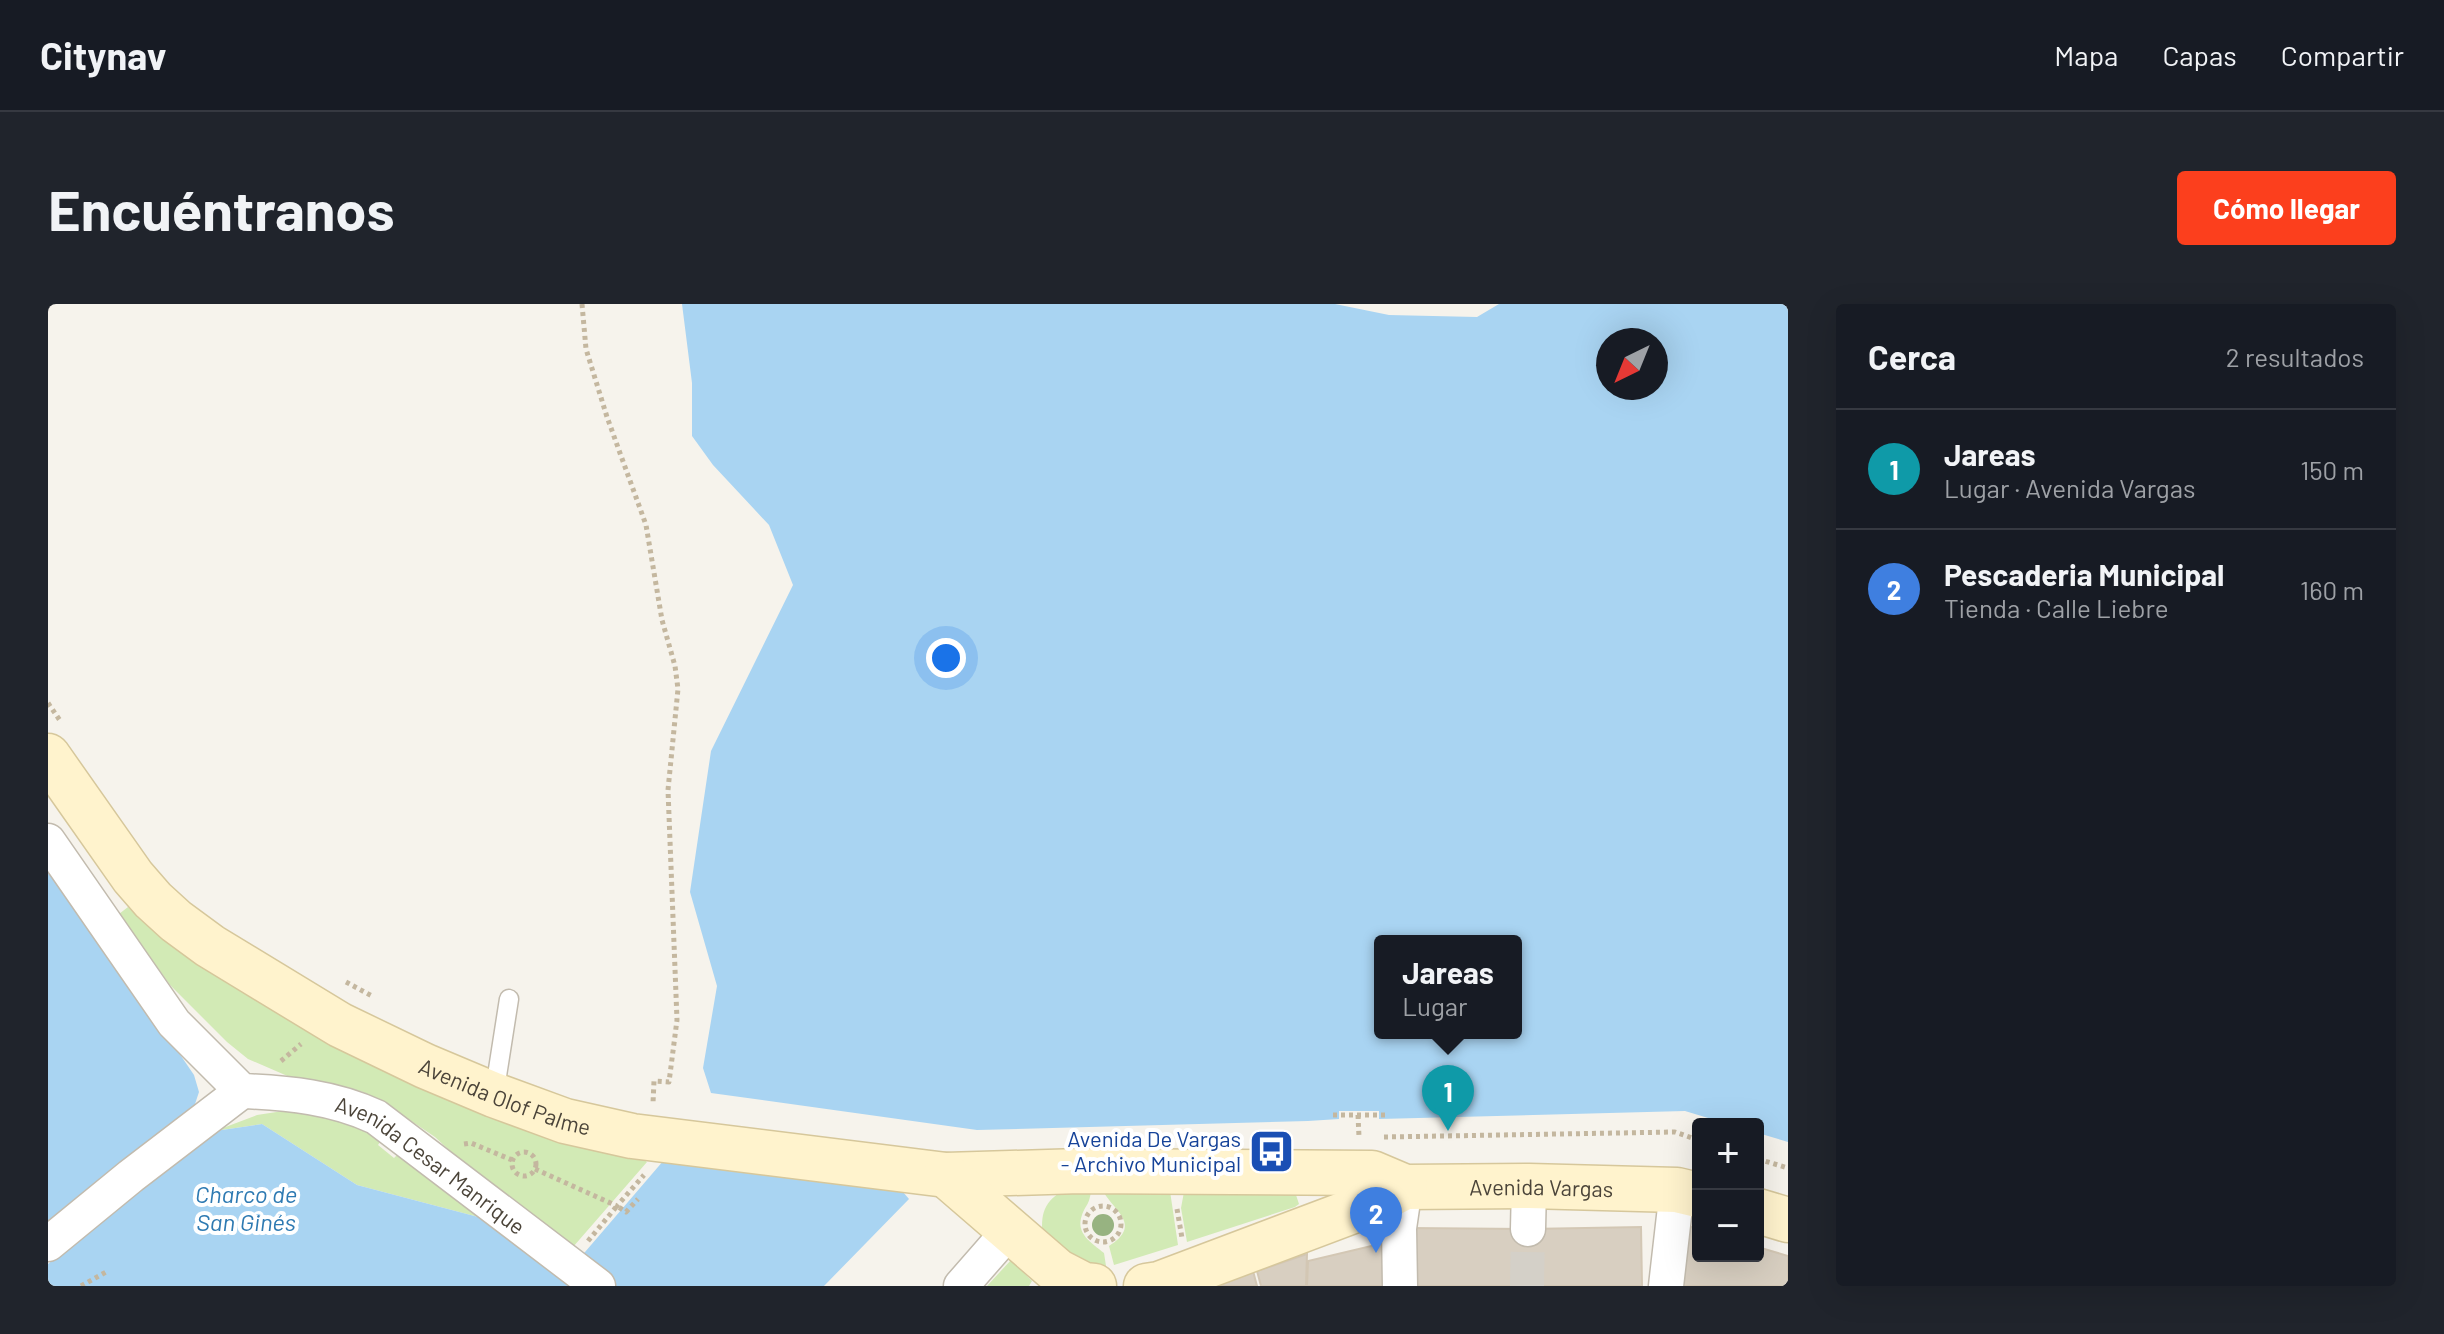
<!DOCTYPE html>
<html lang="es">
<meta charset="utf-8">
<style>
:root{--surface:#171b24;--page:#20242c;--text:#f1f3f6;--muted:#9ea1a6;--line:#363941;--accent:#fc3f1d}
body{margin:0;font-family:Barlow,sans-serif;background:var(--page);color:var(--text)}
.controls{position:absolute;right:24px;bottom:24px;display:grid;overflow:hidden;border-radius:8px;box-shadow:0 8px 32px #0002}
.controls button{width:72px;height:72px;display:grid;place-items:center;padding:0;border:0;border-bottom:2px solid var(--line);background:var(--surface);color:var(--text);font:40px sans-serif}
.compass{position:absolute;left:1548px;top:24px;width:72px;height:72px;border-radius:50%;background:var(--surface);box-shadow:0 8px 32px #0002;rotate:223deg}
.you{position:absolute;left:898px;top:354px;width:28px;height:28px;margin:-20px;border:6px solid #fff;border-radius:50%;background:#1a73e8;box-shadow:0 0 0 12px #1a73e833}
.badge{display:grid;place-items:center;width:52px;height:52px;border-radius:50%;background:var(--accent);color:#fff;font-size:26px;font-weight:700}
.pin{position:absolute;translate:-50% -66px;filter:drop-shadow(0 2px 4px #0008)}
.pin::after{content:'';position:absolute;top:42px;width:28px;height:24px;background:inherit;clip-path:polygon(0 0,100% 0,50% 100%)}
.popup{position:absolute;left:1326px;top:631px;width:148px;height:104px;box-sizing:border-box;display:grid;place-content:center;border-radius:8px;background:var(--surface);filter:drop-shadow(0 2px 6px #0005);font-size:26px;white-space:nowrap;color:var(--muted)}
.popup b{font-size:30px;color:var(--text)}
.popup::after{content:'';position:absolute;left:50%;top:100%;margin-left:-16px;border:16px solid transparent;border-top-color:var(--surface)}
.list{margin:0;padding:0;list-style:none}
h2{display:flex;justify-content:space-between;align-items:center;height:104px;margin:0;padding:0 32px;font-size:34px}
h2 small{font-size:26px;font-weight:400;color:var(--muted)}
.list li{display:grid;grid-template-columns:52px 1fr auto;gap:24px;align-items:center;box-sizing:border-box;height:120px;padding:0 32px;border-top:2px solid var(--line)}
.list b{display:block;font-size:30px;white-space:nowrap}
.list p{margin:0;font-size:26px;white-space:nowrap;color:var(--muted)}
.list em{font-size:26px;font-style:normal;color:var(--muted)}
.map{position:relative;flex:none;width:1740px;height:982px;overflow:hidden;border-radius:8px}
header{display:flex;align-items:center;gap:48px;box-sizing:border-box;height:112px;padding:0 40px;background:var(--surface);border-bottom:2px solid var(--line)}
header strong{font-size:38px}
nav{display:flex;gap:44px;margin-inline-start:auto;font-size:28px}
.intro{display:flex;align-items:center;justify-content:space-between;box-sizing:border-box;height:192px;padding:0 48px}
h1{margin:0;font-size:56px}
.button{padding:20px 36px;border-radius:8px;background:var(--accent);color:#fff;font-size:28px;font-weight:700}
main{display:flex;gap:48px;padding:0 48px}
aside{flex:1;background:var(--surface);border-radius:8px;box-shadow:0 8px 32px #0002}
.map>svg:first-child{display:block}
.green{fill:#d2eab5}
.water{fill:#a9d4f2;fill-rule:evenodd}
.building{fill:#d8cfc1;stroke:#d3c7b4;stroke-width:2}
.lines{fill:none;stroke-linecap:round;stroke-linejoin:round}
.street-tunnel{stroke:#d4d0c8;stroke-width:34;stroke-dasharray:34 17;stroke-linecap:butt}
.lane-casing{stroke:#c2bbae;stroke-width:21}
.street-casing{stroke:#c2bbae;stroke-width:37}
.secondary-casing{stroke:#d6c79b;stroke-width:47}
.path{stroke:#c4b79f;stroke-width:5;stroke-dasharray:4 4;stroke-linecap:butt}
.lane{stroke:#fff;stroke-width:18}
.street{stroke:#fff;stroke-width:34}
.secondary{stroke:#fff3cd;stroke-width:44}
.tree{fill:#97b381}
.labels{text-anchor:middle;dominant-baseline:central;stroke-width:8;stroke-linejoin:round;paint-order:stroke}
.street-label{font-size:22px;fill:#4b4439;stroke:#fff}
.transit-label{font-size:22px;fill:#164399;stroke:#fff;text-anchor:end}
.water-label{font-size:24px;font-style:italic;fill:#2e7ab2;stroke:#fff}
</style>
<header>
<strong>Citynav</strong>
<nav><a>Mapa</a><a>Capas</a><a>Compartir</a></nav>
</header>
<div class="intro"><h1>Encuéntranos</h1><a class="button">Cómo llegar</a></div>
<main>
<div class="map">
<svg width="1740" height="982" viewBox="0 0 1740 982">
<rect width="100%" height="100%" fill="#f6f3ec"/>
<g class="green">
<path d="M80 603 114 635 138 652 239 715 591 853 599 858 525 943 462 893 417 861 387 833 338 800 315 788 298 783 251 777 200 755 179 738 122 681 71 610Z"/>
<path d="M235 807 256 808 303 817 334 835 330 841 346 854 352 848 434 914 309 881 214 820 167 827 209 811Z"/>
<path d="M1017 886 1043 887C1041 902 1038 900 1034 911 1027 930 1044 939 1056 949L1058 962 1023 955 995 933C992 911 996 896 1017 886Z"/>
<path d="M1055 887H1122L1130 941 1066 961 1061 942C1095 921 1066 907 1055 887Z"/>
<path d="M1136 888 1243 889 1248 891 1251 900 1247 903 1139 938 1133 904Z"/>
<path d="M963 956 984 977 981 982H939Z"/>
</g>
<g class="water">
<path d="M634 0H1287L1341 11 1429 13 1451 0H1740V838L1710 829V820H1680L1637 807 1331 815V807H1291V815L1260 817 929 826 663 789 655 764 669 682 642 588 663 447 745 281 721 221 665 161 644 132V79ZM1560 36H1608V84H1560ZM1332 637H1468V729H1332Z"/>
<path d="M0 556 146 771 151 788 146 803 167 827 214 820 309 881 434 914 513 976 616 856 855 888 861 895 776 982H0V960L93 884 0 920Z"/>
</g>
<g class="building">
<path d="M1636 921 1650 925V952H1710V943L1740 952V982H1630Z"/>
<path d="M1593 923 1594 982H1363L1362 924 1480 925Z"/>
<path d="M1336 939V982H1259L1260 957Z"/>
<path d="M1259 950 1258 982H1213L1209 967Z"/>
<path d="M1205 967 1209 982H1147Z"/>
</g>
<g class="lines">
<path class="street-tunnel" d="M1479 982 1480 925"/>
<defs>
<path id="lane" d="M446 791 461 695"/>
<g id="street">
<path id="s1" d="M0 537 126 719 194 787C241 789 285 793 328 813L550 982"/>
<path d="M1480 925 1481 882"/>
<path d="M0 940 83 872 194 787"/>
<path d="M913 982 962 926"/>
<path d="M1352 982 1351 924 1357 883"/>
<path d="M1618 982 1629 886"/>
</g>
<g id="secondary">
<path id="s2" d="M0 452 85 573 105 596 128 617 162 642 292 721 377 762 446 791 517 817 584 832 898 871 1032 867 1324 869 1357 883 1481 882 1629 886 1650 891"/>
<path d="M898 871 1009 967 1036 981 1046 982"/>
<path d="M1710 907 1740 916"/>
<path d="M1098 982 1111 980 1326 899 1357 883"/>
</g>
</defs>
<use href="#lane" class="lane-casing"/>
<use href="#street" class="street-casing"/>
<use href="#secondary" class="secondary-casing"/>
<g class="path">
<path d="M534 0 538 45 559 113 598 221 614 316 627 362 630 385 620 486 629 716 621 778 606 777 605 799"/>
<path d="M0 399 13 418"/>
<path d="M298 678 324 692"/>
<path d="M233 757 253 740"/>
<path d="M1285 811H1337"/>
<path d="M1310 811 1311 833"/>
<path d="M1336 833 1627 828 1650 836"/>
<path d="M416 840 423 839 464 856"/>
<circle cx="476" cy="860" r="12"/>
<path d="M1710 855 1740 864"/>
<path d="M487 865 569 902 596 871"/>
<circle cx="1055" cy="920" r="18"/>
<path d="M1129 905 1134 934"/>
<path d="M540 937 569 902 578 908 590 895"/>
<path d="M33 982 58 968"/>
</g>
<use href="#lane" class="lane"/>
<use href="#street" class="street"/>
<use href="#secondary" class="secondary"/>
</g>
<circle class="tree" cx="1055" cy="921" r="11"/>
<defs>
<symbol id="bus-square" viewBox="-11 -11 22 22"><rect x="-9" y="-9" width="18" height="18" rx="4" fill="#1a4fb4" stroke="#fff"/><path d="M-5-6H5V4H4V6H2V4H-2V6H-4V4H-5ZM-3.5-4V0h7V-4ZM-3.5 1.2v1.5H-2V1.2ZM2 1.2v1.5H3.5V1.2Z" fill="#fff"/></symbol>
</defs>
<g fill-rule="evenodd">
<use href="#bus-square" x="1198" y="822" width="51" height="51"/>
</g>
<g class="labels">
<g class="street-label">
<text stroke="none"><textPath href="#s2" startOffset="584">Avenida Olof Palme</textPath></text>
<text stroke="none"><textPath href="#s1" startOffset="526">Avenida Cesar Manrique</textPath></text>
<text stroke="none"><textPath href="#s2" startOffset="1632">Avenida Vargas</textPath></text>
</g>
<g class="transit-label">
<text x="1193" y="834">Avenida De Vargas<tspan x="1193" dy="25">- Archivo Municipal</tspan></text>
</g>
<g class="water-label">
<text x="198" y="889">Charco de<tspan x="198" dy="28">San Ginés</tspan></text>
</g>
</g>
</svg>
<div class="controls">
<button>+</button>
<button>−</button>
</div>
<svg class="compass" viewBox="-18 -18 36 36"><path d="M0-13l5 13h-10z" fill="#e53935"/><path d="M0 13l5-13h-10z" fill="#9ea1a6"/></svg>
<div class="you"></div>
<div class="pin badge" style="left:1400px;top:827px;background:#0f9aa8">1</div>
<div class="popup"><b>Jareas</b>Lugar</div>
<div class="pin badge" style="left:1328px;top:949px;background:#3f7fe0">2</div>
</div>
<aside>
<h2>Cerca<small>2 resultados</small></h2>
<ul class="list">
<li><span class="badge" style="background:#0f9aa8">1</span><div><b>Jareas</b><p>Lugar · Avenida Vargas</p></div><em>150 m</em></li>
<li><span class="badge" style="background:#3f7fe0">2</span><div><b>Pescaderia Municipal</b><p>Tienda · Calle Liebre</p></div><em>160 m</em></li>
</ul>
</aside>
</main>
